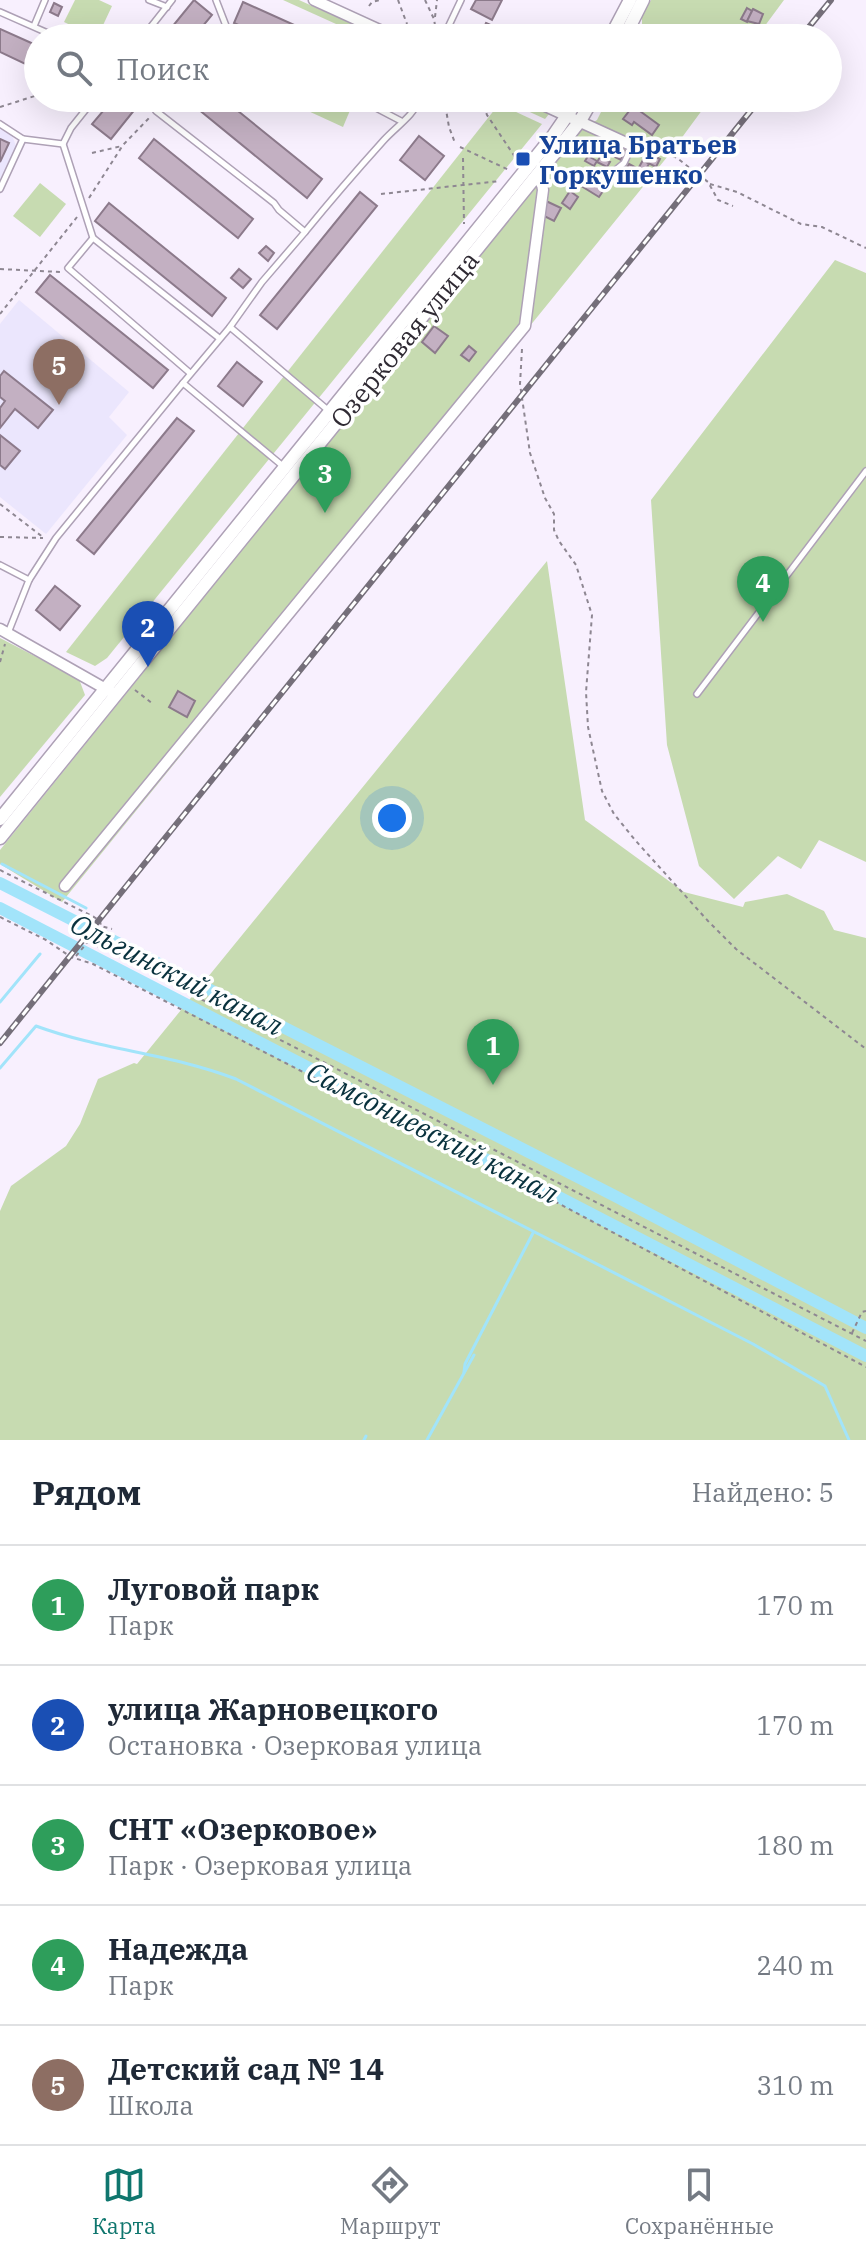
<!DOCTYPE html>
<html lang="ru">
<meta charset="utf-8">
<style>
:root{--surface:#fff;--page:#f2f2f3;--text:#1f2937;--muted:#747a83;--line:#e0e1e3;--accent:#0f766e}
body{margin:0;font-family:"IBM Plex Serif",serif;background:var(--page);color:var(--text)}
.you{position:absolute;left:392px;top:818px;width:28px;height:28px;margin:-20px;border:6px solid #fff;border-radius:50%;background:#1a73e8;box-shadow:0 0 0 12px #1a73e833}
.badge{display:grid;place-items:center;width:52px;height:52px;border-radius:50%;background:var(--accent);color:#fff;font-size:26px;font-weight:700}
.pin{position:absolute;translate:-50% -66px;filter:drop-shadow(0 2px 4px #0008)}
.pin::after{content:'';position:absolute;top:42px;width:28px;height:24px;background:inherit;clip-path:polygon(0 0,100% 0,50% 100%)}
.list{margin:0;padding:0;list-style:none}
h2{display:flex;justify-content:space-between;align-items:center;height:104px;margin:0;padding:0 32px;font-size:34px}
h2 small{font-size:26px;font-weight:400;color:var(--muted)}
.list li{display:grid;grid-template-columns:52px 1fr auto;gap:24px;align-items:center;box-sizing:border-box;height:120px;padding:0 32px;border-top:2px solid var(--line)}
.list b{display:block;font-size:30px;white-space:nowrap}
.list p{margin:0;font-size:26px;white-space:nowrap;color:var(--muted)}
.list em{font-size:26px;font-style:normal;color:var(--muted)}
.icon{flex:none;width:44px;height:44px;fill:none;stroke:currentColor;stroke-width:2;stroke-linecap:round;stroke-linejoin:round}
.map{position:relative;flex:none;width:866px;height:1440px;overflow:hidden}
.search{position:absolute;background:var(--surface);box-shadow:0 8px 32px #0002;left:24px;right:24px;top:24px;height:88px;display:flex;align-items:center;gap:20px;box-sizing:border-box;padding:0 28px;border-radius:44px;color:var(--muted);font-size:30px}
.sheet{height:704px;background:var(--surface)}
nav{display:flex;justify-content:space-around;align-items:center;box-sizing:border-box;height:112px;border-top:2px solid var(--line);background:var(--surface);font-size:22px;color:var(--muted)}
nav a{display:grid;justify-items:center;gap:4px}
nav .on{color:var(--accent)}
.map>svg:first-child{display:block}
.education{fill:#ebe6fd}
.green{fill:#c7dbb1}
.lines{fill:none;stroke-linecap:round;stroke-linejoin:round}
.stream{stroke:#a2e4fa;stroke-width:3}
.canal{stroke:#a2e4fa;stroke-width:12}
.building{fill:#c3b0c2;stroke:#8c7a8b;stroke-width:2}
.service-casing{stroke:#aea1b6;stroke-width:8}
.minor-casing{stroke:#aea1b6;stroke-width:13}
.tertiary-casing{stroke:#aea1b6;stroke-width:15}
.path{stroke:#8e8792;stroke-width:2;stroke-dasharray:4 4;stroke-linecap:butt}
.service{stroke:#fff;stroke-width:5}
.minor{stroke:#fff;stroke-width:10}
.tertiary{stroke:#fff;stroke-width:12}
.rail-casing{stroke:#756f7a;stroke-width:6}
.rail{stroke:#fff;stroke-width:3;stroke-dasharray:9;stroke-linecap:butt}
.transit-dot{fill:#1a4fb4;stroke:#fff;stroke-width:3}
.labels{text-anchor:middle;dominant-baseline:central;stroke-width:7;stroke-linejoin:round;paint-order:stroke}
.transit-label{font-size:26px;font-weight:bold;fill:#164399;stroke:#fff;text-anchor:start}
.street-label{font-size:26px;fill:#2f2a33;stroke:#fff}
.water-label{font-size:28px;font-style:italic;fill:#08313d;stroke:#fff}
</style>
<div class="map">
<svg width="866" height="1440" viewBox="0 0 866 1440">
<rect width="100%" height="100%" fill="#f8f0fe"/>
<g class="education">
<path d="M0 129 12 135 16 146 0 180Z"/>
<path d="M19 300 129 392 109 417 127 435 46 534 0 497V324Z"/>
</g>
<g class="green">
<path d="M75 0H99L112 6 97 38 64 22Z"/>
<path d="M283 0H299L383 38H367Z"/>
<path d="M651 0H784L756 38H638L642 30V16Z"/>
<path d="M312 98H328L351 108 343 127 306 110Z"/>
<path d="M499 98H514L549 114 545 119Z"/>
<path d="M608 98H711L672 151 62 902 0 864V850L580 131 597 120Z"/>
<path d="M499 104 542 124 107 658 95 666 66 652Z"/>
<path d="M40 183 66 204 40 237 13 216Z"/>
<path d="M835 260 866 273V862L819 840 801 869 778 856 734 899 699 866 667 745 651 500Z"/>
<path d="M547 561 585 820 684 892 743 907 745 902 787 894 824 911 834 930 866 938V1440H0V1211L11 1186 66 1146 80 1124 98 1079 134 1063 137 1064Z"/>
<path d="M0 638 79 679 85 695 0 797Z"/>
</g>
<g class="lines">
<g class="stream">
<path d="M2 864 86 908"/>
<path d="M0 1002 40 954"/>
<path d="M0 1068 36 1026C101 1050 172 1054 236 1079L753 1344 825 1386 849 1440"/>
<path d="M464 1372 465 1364 533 1233"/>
<path d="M364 1440 366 1436"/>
<path d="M427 1440 474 1355"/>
</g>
<g class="canal">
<path d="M0 883 615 1196 866 1328"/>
<path d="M0 908 866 1356"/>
</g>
</g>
<g class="building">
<path d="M194 0 212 15 193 38H163Z"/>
<path d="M476 0H502L492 20 471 9Z"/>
<path d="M243 2 323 38H267L234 23Z"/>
<path d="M54 3 62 7 58 16 50 12Z"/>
<path d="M747 8 752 11 747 22 741 19Z"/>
<path d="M753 9 763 14 759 24 747 21Z"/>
<path d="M486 23 520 38H479Z"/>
<path d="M0 29 38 46V70L0 52Z"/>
<path d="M114 98H144L111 139 92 124Z"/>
<path d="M188 98H222L322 179 307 198 187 100Z"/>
<path d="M685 98 694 101 689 109 682 104Z"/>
<path d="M633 106 659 125 652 135 634 122 632 125 623 119Z"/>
<path d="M419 136 444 156 425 180 400 160Z"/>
<path d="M0 139 9 143 0 162Z"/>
<path d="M154 139 253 219 238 238 139 158Z"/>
<path d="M609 143 615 146 610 155 604 152Z"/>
<path d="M593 146 603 151 600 156 590 151Z"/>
<path d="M619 148 625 151 621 160 615 157Z"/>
<path d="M652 155 660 159 656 167 648 163Z"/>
<path d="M588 156 597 161 594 166 585 161Z"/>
<path d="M600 157 610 162 607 167 597 162Z"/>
<path d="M643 160 649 164 644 172 638 169Z"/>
<path d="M629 164 640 170 636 177 625 171Z"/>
<path d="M588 168 609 182 599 197 578 184Z"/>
<path d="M570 191 578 197 570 209 562 203Z"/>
<path d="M360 192 377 206 277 329 260 315Z"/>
<path d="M546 201 561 208 554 221 544 216Z"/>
<path d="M109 203 226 298 212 316 95 221Z"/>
<path d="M266 246 274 253 268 261 259 253Z"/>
<path d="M239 269 251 279 243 288 231 278Z"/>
<path d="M50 275 168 370 153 388 36 292Z"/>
<path d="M434 326 448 336 435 353 422 342Z"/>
<path d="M469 346 476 352 469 361 461 355Z"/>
<path d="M237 362 262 382 243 406 218 386Z"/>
<path d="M4 371 53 410 38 428 15 409 0 428V408L5 401 0 397V376Z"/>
<path d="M177 418 194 431 94 554 77 540Z"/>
<path d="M0 435 20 451 5 469 0 465Z"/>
<path d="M55 586 80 606 60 630 36 610Z"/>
<path d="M178 691 195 701 187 717 169 707Z"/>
</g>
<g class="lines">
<defs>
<g id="service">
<path d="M149 0 167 7"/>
<path d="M216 0 228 31 241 38"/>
<path d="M0 12 59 38"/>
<path d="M34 26 45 0"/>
<path d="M142 38 172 0"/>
<path d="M223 38 228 31"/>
<path d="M443 38 461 0"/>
<path d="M357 98 401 121"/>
<path d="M156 111 274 203 279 210 305 232 262 282 230 327"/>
<path d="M0 124 23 139"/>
<path d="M564 142 585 150"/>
<path d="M63 144 93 238"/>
<path d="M612 173 624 163 632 146"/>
<path d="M0 189 23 139 63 144 71 128 95 98"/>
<path d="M305 232C331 200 357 170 384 140 397 126 413 116 421 98"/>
<path d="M190 373 68 268 93 238 219 338"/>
<path d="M284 467 183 383 230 327 329 411"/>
<path d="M0 565 29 580 8 633"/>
<path d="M29 580 56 538 183 383"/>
<path d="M697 694 866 471"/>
</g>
<g id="minor">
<path d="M314 0 397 38"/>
<path d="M528 98 646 152"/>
<path d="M0 629 111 692"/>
<path d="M65 886 525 326 543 190 542 184 536 177"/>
</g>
<g id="tertiary">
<path d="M610 38 630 0"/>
<path d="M624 38 643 0"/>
<path d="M0 819 553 136 579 98"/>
<path d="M0 838 545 165 580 121 593 98"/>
</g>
</defs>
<use href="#service" class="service-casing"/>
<use href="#minor" class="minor-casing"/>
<use href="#tertiary" class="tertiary-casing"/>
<g class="path">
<path d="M398 0 407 24"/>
<path d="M425 0 434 19 436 32"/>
<path d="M369 6 372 2 380 0"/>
<path d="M435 17 437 0"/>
<path d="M444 98 449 127 455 143"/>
<path d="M481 98 487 115 517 160"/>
<path d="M0 107 38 95"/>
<path d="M426 108 475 98"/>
<path d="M460 147 509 170"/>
<path d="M658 149 677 158 708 182 718 200 733 206"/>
<path d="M92 153 122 146"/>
<path d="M463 158 464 224"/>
<path d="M710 184 737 192 801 224 822 227 866 248"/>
<path d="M381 194 500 181"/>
<path d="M89 198 123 145 150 117"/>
<path d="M0 269 60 272"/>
<path d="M0 314 77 217"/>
<path d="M522 349 520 384 530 453 545 498 554 514V530L559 541 576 565 592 615 586 692 588 727 602 791 614 814 635 840 708 921 736 949 866 1049"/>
<path d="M0 504 44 538"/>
<path d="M0 537 43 538"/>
<path d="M0 662 5 644"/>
<path d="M135 690 153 704"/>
<path d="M0 870 94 917 100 921 101 926 112 929"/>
<path d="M0 917 46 940 71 957 93 964 552 1200 866 1367"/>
<path d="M88 941 866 1341"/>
<path d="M76 956 100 927"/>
<path d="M852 1333 862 1312 866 1311"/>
</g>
<use href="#service" class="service"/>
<use href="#minor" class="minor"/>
<use href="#tertiary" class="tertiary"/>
<defs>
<g id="rail">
<path d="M800 38 831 0"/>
<path d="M0 1043 761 98"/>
</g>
</defs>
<use href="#rail" class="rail-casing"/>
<use href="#rail" class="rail"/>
</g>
<rect class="transit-dot" x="515" y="151" width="16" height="16" rx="4"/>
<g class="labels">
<g class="transit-label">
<text x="539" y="144">Улица Братьев<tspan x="539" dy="30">Горкушенко</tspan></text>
</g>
<g class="street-label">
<text transform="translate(404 339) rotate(-51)">Озерковая улица</text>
</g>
<g class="water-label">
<text transform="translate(177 974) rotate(27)">Ольгинский канал</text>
<text transform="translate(433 1132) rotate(27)">Самсониевский канал</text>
</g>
</g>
</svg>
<div class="you"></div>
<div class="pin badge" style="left:493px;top:1085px;background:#2e9e5b">1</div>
<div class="pin badge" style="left:148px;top:667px;background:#1a4fb4">2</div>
<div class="pin badge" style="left:325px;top:513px;background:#2e9e5b">3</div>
<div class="pin badge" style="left:763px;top:622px;background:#2e9e5b">4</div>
<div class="pin badge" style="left:59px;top:405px;background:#8d6e63">5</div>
<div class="search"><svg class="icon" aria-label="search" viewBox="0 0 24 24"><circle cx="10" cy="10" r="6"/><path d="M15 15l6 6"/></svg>Поиск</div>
</div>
<section class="sheet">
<h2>Рядом<small>Найдено: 5</small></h2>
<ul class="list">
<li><span class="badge" style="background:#2e9e5b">1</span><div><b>Луговой парк</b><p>Парк</p></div><em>170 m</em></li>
<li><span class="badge" style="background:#1a4fb4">2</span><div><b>улица Жарновецкого</b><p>Остановка · Озерковая улица</p></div><em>170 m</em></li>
<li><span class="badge" style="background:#2e9e5b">3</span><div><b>СНТ «Озерковое»</b><p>Парк · Озерковая улица</p></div><em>180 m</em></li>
<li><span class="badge" style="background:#2e9e5b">4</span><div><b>Надежда</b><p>Парк</p></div><em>240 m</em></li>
<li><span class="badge" style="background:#8d6e63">5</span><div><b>Детский сад № 14</b><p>Школа</p></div><em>310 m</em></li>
</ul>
</section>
<nav>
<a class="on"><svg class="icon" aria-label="map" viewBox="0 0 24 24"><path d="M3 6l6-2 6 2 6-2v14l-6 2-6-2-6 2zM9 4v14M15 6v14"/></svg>Карта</a>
<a><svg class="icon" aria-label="directions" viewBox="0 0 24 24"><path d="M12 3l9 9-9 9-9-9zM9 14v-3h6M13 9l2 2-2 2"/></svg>Маршрут</a>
<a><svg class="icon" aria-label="saved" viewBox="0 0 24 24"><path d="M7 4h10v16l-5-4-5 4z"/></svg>Сохранённые</a>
</nav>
